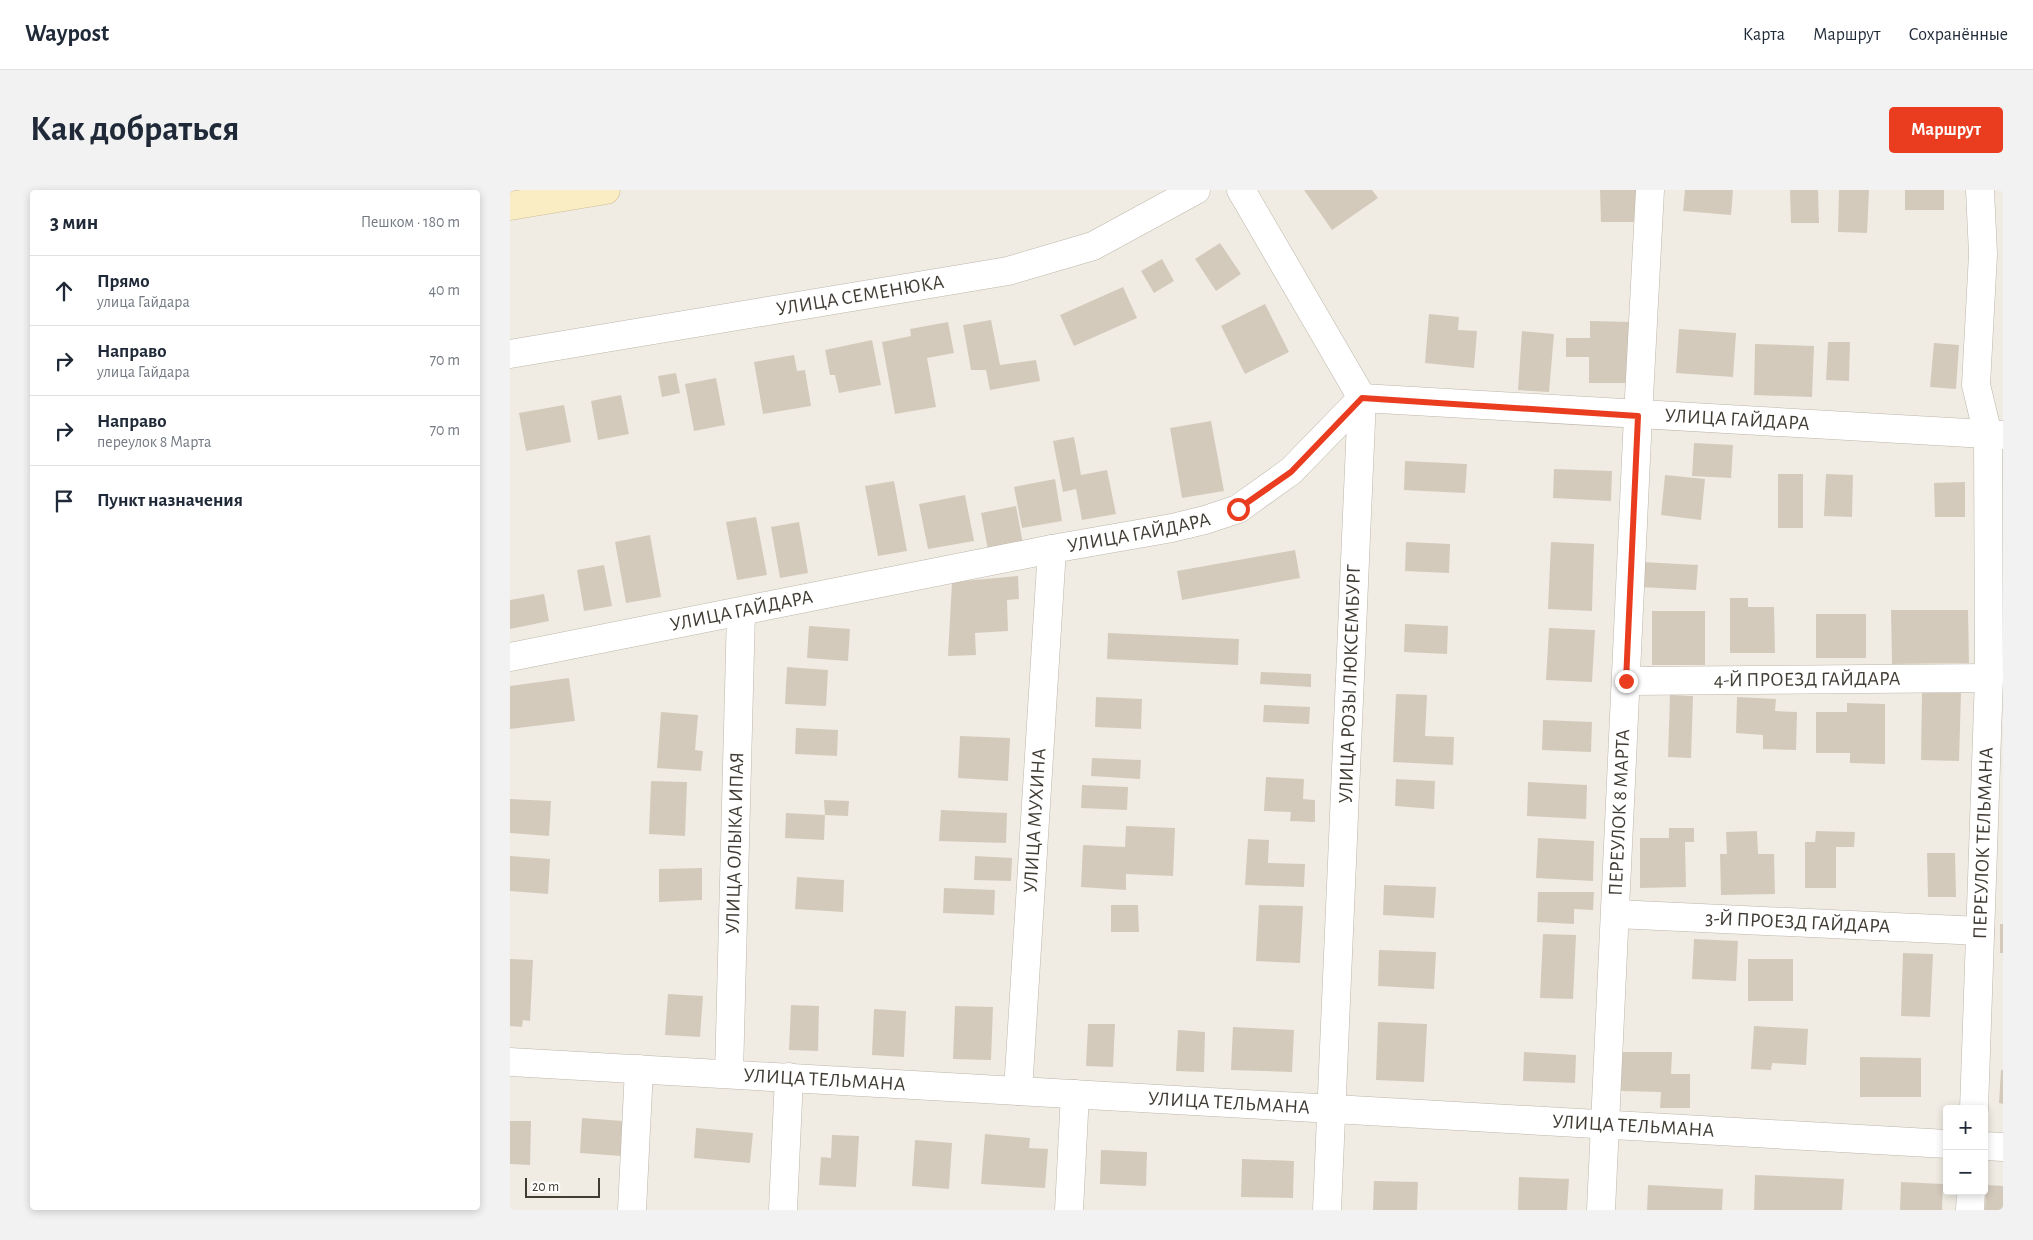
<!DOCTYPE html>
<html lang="ru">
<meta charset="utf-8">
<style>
:root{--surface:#fff;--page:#f2f2f3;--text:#1f2937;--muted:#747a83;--line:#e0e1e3;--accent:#ea3d20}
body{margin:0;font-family:"Alegreya Sans",sans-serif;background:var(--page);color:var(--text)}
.controls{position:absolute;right:15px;bottom:15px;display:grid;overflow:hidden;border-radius:5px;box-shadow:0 2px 8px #0003}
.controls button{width:45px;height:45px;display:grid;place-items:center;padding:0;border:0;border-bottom:1px solid var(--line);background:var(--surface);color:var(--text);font:25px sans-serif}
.scale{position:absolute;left:15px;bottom:12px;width:75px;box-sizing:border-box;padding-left:5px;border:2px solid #413c34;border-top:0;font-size:14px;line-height:18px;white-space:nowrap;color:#413c34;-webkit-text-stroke:4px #fff;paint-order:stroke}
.stop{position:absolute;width:15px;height:15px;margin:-11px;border:4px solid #ea3d20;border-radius:50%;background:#fff}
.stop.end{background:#ea3d20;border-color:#fff;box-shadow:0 1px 5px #0008}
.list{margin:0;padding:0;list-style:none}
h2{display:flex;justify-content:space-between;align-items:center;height:65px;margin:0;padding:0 20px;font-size:21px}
h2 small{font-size:16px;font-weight:400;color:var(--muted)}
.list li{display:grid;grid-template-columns:32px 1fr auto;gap:15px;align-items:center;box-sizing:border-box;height:70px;padding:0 20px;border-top:1px solid var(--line)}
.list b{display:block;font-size:19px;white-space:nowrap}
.list p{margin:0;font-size:16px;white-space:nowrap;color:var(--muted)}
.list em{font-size:16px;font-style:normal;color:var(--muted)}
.icon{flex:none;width:28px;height:28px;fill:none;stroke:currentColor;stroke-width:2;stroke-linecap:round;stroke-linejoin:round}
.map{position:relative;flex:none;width:1493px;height:1020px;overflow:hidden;border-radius:5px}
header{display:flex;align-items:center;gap:30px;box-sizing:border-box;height:70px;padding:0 25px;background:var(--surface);border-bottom:1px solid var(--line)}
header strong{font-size:24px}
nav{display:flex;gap:28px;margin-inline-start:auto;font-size:18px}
.intro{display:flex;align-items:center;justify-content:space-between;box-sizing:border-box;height:120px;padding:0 30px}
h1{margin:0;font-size:35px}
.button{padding:12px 22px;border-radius:5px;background:var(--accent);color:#fff;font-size:18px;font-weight:700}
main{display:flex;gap:30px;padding:0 30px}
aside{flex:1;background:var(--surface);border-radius:5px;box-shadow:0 2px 8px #0003}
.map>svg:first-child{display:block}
.building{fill:#d4cabc}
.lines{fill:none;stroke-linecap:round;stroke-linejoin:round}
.street-casing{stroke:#bdb6a9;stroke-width:29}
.secondary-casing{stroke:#cdbe96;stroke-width:29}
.street{stroke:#fff;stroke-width:28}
.secondary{stroke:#faecc3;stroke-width:28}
.route{stroke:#ea3d20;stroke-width:6}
.labels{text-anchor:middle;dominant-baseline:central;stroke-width:4;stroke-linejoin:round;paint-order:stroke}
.street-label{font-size:20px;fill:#413c34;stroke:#fff}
</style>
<header>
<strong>Waypost</strong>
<nav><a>Карта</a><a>Маршрут</a><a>Сохранённые</a></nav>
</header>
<div class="intro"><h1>Как добраться</h1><a class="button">Маршрут</a></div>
<main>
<aside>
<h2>3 мин<small>Пешком · 180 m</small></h2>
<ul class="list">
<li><svg class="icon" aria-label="ahead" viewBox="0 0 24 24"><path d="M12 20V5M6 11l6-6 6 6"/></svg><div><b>Прямо</b><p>улица Гайдара</p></div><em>40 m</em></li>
<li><svg class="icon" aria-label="right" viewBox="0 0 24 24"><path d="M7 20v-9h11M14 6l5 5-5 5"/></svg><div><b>Направо</b><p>улица Гайдара</p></div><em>70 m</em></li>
<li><svg class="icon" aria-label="right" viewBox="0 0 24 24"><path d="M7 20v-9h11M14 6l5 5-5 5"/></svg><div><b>Направо</b><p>переулок 8 Марта</p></div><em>70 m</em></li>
<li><svg class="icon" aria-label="arrive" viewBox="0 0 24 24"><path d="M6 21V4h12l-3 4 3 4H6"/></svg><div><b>Пункт назначения</b></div></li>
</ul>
</aside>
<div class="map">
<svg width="1493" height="1020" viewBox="0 0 1493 1020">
<rect width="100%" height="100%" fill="#f0ece3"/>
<g class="building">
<path d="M794 0H862L868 8 822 40Z"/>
<path d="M1090 0H1131V32H1091Z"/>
<path d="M1175 0H1223L1221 25 1173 21Z"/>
<path d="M1280 0H1308L1309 33H1281Z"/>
<path d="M1329 0H1359L1357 43 1328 42Z"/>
<rect x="1395" y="0" width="39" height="20"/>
<path d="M710 53 731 84 706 101 685 69Z"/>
<path d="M652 69 664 91 644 103 631 81Z"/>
<path d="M613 97 627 128 564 156 550 125Z"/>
<path d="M755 114 779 162 735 184 711 136Z"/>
<path d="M919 124 949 127 948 140 967 141 964 178 915 173Z"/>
<path d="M481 130 490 175 526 170 530 191 480 200 476 180H461L453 135Z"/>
<path d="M1080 131 1123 132 1122 193H1079V167H1056V148H1080Z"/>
<path d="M438 132 444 163 417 168 426 217 385 224 372 152 401 146 400 139Z"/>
<path d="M1169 139 1226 143 1223 187 1166 183Z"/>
<path d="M1012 141 1044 144 1039 202 1008 200Z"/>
<path d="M362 150 371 195 329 203 325 185H320L315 160Z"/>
<path d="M1318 152H1340L1339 191 1316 190Z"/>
<path d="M1424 153 1449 155 1446 199 1420 197Z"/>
<path d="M1245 154 1304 156 1302 207 1244 205Z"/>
<path d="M284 165 287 181 295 180 301 216 253 224 244 172Z"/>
<path d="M166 183 170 203 152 207 148 186Z"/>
<path d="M206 188 215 235 184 241 175 194Z"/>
<path d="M111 205 119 244 88 250 81 211Z"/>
<path d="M54 215 61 252 16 261 9 223Z"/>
<path d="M701 231 714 301 672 308 660 238Z"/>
<path d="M564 247 571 285 597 280 606 324 572 330 566 299 553 302 543 251Z"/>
<path d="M1184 253 1223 255 1221 288 1182 286Z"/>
<path d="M895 271 957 274 955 303 894 300Z"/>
<path d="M1044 279 1102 281 1101 311 1043 308Z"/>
<rect x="1268" y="284" width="25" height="54"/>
<path d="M1316 284 1343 285 1342 327 1314 326Z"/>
<path d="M1155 285 1195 289 1191 330 1151 325Z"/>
<path d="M545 289 552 331 512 338 504 297Z"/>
<path d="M384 291 397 361 368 366 355 296Z"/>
<path d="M1455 292V327H1425L1424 293Z"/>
<path d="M455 305 464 351 418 359 409 314Z"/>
<path d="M506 316 513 354 478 360 471 323Z"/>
<path d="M246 327 257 385 227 390 216 332Z"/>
<path d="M289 332 298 383 270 388 261 337Z"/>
<path d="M140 345 151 407 116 413 105 352Z"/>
<path d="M896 352 940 354 939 383 895 381Z"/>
<path d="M1041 352 1084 354 1082 421 1038 419Z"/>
<path d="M785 360 790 388 672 410 667 381Z"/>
<path d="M1132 372 1188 375 1186 400 1130 397Z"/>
<path d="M94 375 102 416 74 421 67 380Z"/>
<path d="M508 386 509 409 497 410 498 441 465 443 466 465 438 466 442 392Z"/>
<path d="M34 404 39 431 0 439V410Z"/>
<path d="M1220 408H1238V417H1264L1265 463H1220Z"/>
<path d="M1381 420H1458L1459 473 1382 474Z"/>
<rect x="1142" y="421" width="53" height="54"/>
<rect x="1306" y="424" width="50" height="44"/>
<path d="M895 434 938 436 937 464 894 462Z"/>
<path d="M299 436 340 439 338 471 297 468Z"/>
<path d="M1039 438 1085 440 1082 492 1036 490Z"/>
<path d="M598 443 729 449 728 475 597 469Z"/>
<path d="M277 477 318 480 316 516 275 514Z"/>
<path d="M751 482 801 484V497L750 494Z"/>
<path d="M59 488 65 531 0 539V496Z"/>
<path d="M1412 502 1451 503 1449 571 1411 570Z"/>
<path d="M886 504 917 505 915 546 944 547 943 575 883 572Z"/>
<path d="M1160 505 1183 506 1181 568 1158 567Z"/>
<path d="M586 507 632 509 631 539 585 537Z"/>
<path d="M1227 507 1266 509 1265 521 1287 522 1286 560 1253 559V545L1226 543Z"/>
<path d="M1337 513 1375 514V574L1340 573V563H1306V522H1337Z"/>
<path d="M754 515 800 517 799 534 753 532Z"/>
<path d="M151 522 188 525 185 560 193 561 191 581 147 578Z"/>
<path d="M1033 530 1082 532 1081 562 1032 560Z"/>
<path d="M286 538 328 540 327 566 285 564Z"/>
<path d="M450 546 500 548 498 591 448 588Z"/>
<path d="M582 568 631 570 630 589 581 586Z"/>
<path d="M756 587 794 589 793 609 805 610V632L780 631 781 622 754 621Z"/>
<path d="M886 589 925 591 924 619 885 616Z"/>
<path d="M141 591 177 592 175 646 139 644Z"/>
<path d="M1018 592 1077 595 1076 629 1017 626Z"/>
<path d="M572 595 618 597 617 620 571 618Z"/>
<path d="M0 609 41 611 39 646 0 643Z"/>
<path d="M314 610 339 611 338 626 315 625Z"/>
<path d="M431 620 497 623 496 653 429 651Z"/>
<path d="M276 623 315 625 314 650 275 648Z"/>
<path d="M616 636 665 638 663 686 616 684V700L571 697 573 655 615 657Z"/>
<path d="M1159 638H1184V652H1175L1176 697 1130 698V648H1159Z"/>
<path d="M1247 641 1248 664H1264L1265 704 1211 705 1210 664H1217L1216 642Z"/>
<path d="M1306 641 1345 642 1344 657H1326V698H1295V652H1305Z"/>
<path d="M1028 648 1084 651 1083 691 1026 688Z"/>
<path d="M738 649 759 650 758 673 795 674 794 697 735 695Z"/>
<path d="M1417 663H1445L1446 707H1418Z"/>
<path d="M0 666 40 669 38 704 0 701Z"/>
<path d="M465 666 502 668 501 691 464 690Z"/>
<path d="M192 678V710L149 712V679Z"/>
<path d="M287 687 334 690 333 722 285 719Z"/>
<path d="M874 695 926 697 924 728 873 725Z"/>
<path d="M434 698 485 700 484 725 433 723Z"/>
<path d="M1028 702H1084L1083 720 1064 719V734L1027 732Z"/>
<path d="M601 715H628L629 742H601Z"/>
<path d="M749 715 793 716 790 773 746 771Z"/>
<rect x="1490" y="734" width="3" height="29"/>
<path d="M1033 744 1066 745 1063 809 1030 808Z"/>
<path d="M1184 749 1228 751 1226 791 1182 789Z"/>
<path d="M869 760 926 762 924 799 868 796Z"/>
<path d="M1393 763 1423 764 1420 827 1391 826Z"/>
<path d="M0 769 23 770 20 831 13 830 12 837 0 836Z"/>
<rect x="1238" y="769" width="45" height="42"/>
<path d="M158 804 193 806 190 847 155 845Z"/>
<path d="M281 815 309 816 308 861 279 860Z"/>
<path d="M445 816 483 817 481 870 443 869Z"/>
<path d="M364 819 396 821 394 867 362 865Z"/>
<path d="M868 832 917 834 914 892 866 890Z"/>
<path d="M578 834H605L603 877 576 876Z"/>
<path d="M1244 836 1298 839 1296 875 1262 873 1261 880 1241 879Z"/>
<path d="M723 837 784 840 782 882 721 880Z"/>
<path d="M668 840 695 842 694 882 666 881Z"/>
<path d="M1014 862 1066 865 1065 893 1013 891Z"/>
<path d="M1111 862H1162L1161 884H1180V918H1150L1151 902 1111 901Z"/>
<path d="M1350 867 1411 868V907H1350Z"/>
<path d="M1491 880H1493V914L1489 913Z"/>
<path d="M72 928 113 931 111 966 70 963Z"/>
<path d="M0 931H21L20 975 0 974Z"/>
<path d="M186 938 243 943 240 973 184 968Z"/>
<path d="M475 944 520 948 519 958 538 959 535 998 471 994Z"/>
<path d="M322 945 349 946 346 997 309 995 311 967 321 968Z"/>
<path d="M405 950 442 953 439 999 402 996Z"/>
<path d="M591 960 637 962 636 996 590 994Z"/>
<path d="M732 969 784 971 783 1008 731 1007Z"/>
<path d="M1245 985 1334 989 1332 1020H1244Z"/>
<path d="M1009 987 1059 989 1057 1020H1008Z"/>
<path d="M864 991 908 992 907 1020H863Z"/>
<path d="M1391 992 1433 994 1432 1020H1390Z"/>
<path d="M1138 995 1213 999 1212 1020H1137Z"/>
<path d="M1476 995 1493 996V1020H1475Z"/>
</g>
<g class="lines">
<defs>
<g id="street">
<path d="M731 0 852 208 817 1020"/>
<path id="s1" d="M0 164 498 81 583 56 686 0"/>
<path id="s2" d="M0 467 542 359 662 338 695 330 728 319 781 281 852 208 1493 245"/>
<path id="s3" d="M1116 491 1479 488"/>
<path id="s4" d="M1106 724 1470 741"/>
<path id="s5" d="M0 872 1437 954"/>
<path id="s6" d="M219 884 231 422"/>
<path id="s7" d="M508 901 542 359"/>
<path id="s8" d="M1464 919 1479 488 1478 245 1466 195 1473 64 1470 0"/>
<path d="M1474 956 1493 957"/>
<path d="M122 1020 129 879"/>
<path d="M273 1020 279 887"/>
<path d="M559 1020 565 904"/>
<path id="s9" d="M1091 1020 1128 226 1140 0"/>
<path d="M1460 1020 1461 1001"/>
</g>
<path id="secondary" d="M0 16 96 0"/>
</defs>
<use href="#street" class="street-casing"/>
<use href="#secondary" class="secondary-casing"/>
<use href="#street" class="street"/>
<use href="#secondary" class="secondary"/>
</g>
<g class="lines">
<path class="route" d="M728 319 781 282 852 208 1128 226 1116 491"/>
</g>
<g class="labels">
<g class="street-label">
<text stroke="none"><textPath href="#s1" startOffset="355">УЛИЦА СЕМЕНЮКА</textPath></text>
<text stroke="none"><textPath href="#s2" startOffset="1286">УЛИЦА ГАЙДАРА</textPath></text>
<text stroke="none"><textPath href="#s2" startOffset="641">УЛИЦА ГАЙДАРА</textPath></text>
<text stroke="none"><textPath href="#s2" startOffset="236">УЛИЦА ГАЙДАРА</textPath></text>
<text stroke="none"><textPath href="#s3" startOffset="181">4-Й ПРОЕЗД ГАЙДАРА</textPath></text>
<text transform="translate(840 494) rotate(-88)">УЛИЦА РОЗЫ ЛЮКСЕМБУРГ</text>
<text stroke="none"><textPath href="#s9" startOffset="398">ПЕРЕУЛОК 8 МАРТА</textPath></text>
<text stroke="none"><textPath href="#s7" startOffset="271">УЛИЦА МУХИНА</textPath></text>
<text stroke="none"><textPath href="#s6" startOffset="231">УЛИЦА ОЛЫКА ИПАЯ</textPath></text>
<text stroke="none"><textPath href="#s8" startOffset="266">ПЕРЕУЛОК ТЕЛЬМАНА</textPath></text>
<text stroke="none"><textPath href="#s4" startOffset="182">3-Й ПРОЕЗД ГАЙДАРА</textPath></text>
<text stroke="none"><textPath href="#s5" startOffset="315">УЛИЦА ТЕЛЬМАНА</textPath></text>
<text stroke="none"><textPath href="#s5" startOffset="720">УЛИЦА ТЕЛЬМАНА</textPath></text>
<text stroke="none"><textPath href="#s5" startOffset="1125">УЛИЦА ТЕЛЬМАНА</textPath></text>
</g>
</g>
</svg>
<div class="controls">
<button>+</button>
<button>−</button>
</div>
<div class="scale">20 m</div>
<div class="stop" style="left:728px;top:319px"></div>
<div class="stop end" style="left:1116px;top:491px"></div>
</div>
</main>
